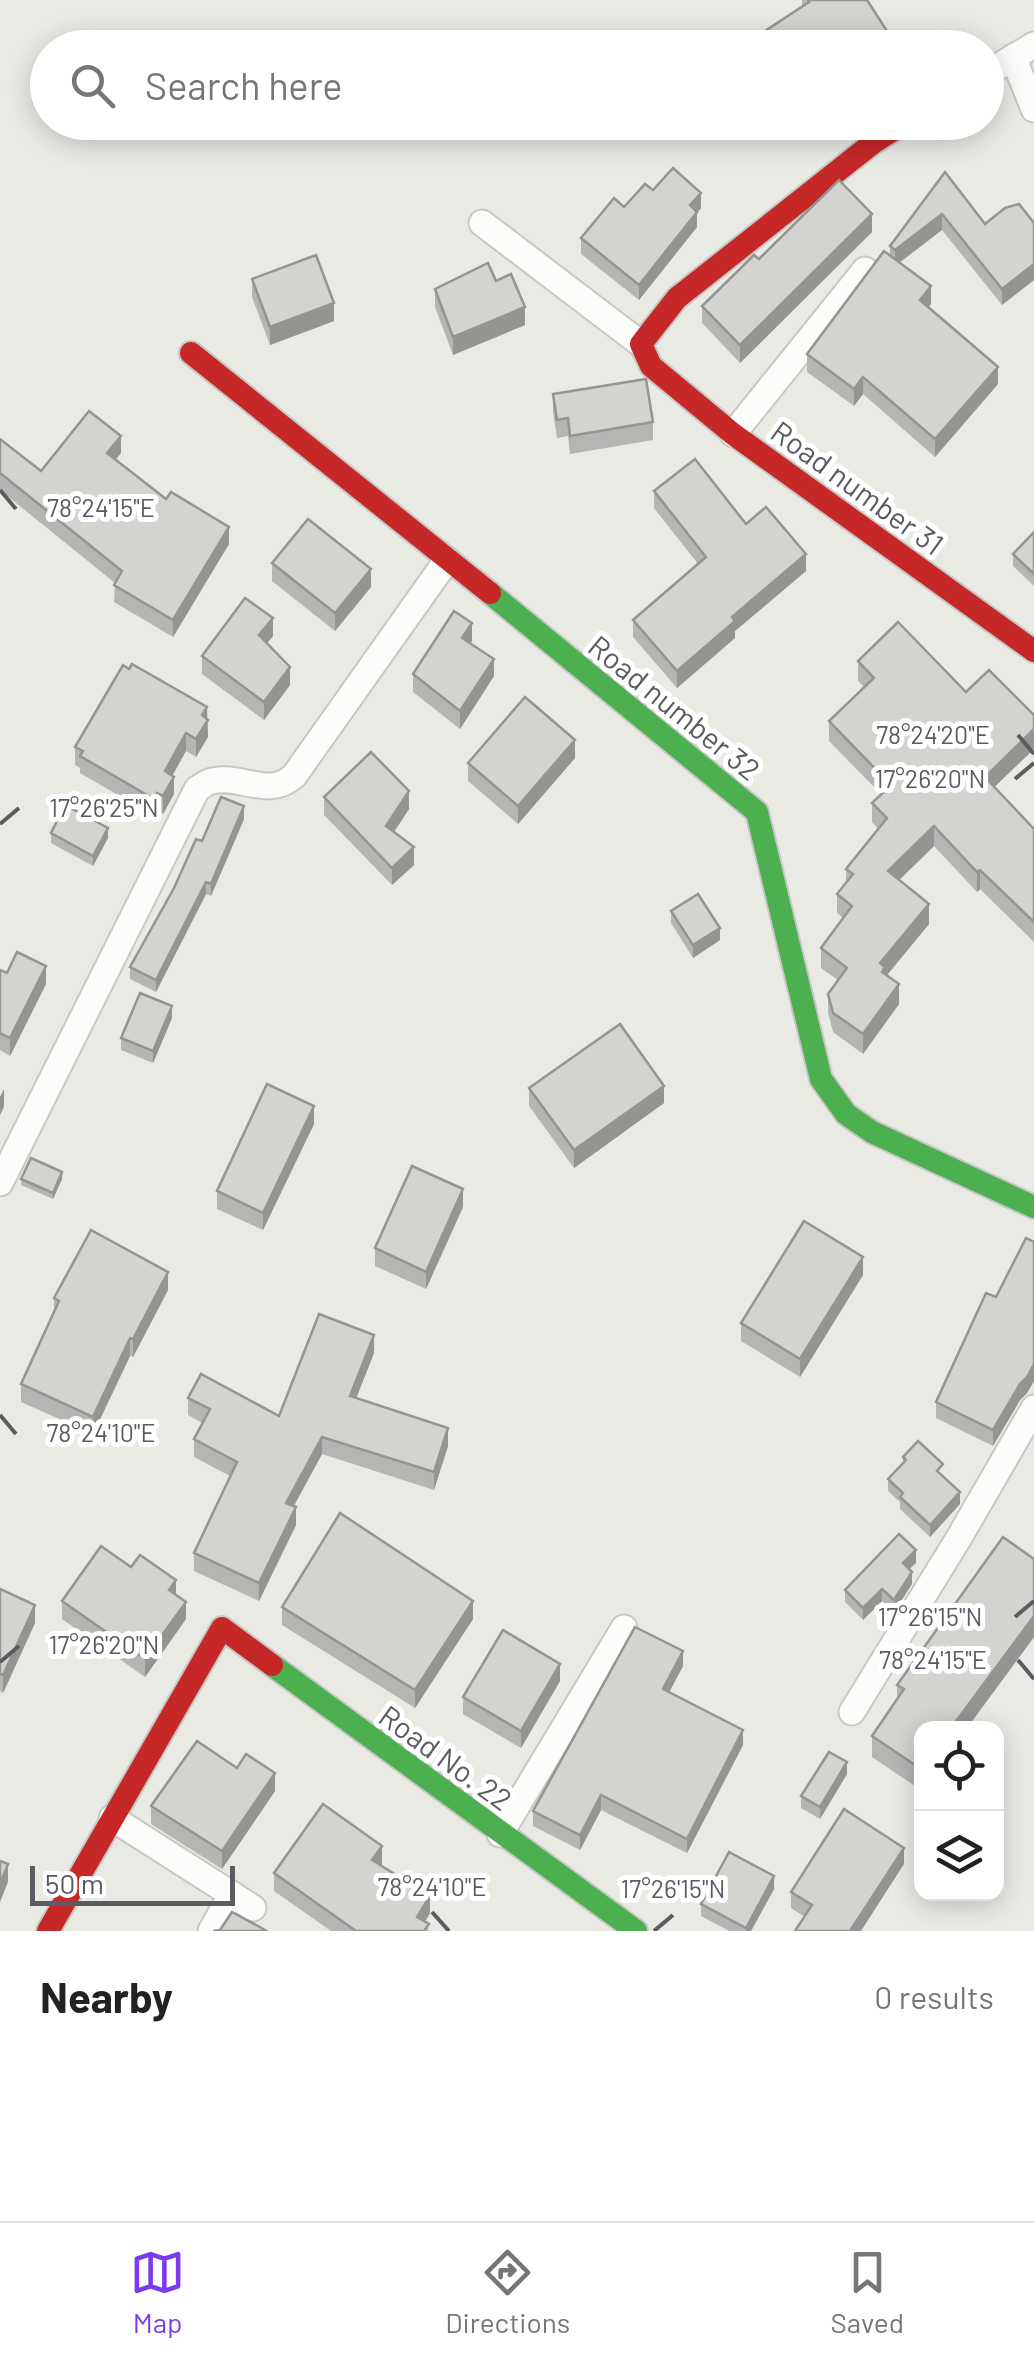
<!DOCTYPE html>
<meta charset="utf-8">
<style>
:root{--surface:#fff;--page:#f2f2f2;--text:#222;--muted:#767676;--line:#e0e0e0;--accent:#7c3aed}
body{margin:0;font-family:Barlow,sans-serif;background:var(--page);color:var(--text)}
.controls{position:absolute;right:30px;bottom:30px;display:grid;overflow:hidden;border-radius:20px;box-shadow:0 5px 25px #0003}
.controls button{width:90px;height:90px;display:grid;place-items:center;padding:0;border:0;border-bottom:2px solid var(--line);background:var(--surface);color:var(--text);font:50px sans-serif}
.scale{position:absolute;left:30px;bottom:25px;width:205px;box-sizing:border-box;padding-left:10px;border:5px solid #5b5c61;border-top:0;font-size:28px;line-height:35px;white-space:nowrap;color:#5b5c61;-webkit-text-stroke:8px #fff;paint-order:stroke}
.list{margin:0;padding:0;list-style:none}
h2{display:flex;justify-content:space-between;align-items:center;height:130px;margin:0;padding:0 40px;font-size:42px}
h2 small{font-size:32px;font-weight:400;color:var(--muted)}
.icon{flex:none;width:55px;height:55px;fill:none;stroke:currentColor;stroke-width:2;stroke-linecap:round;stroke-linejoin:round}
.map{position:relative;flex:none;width:1034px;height:1931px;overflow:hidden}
.search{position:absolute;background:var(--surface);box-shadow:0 5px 25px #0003;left:30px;right:30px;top:30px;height:110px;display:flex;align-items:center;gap:25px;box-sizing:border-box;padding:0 35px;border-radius:55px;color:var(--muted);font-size:38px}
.sheet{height:290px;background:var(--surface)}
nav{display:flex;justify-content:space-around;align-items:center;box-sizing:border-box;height:140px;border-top:2px solid var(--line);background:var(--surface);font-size:28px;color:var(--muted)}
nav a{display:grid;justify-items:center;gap:5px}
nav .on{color:var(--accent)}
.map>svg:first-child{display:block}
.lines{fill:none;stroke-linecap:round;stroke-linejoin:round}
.street-casing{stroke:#c7c7c5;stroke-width:29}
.fast-casing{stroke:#c7c7c6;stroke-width:26}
.jam-casing{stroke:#c7c7c6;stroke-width:26}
.street{stroke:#fcfcfb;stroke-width:25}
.fast{stroke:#4caf50;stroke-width:22}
.jam{stroke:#c62828;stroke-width:22}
.wall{fill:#b5b5b3}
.shaded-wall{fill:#949492}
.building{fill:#d3d3d0;stroke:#949492;stroke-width:2.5}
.ticks{fill:none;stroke:#5b5c61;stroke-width:4}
.labels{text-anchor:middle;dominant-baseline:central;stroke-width:10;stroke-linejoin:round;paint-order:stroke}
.street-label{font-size:30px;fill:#5b5c61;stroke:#fff}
.ticks-label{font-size:25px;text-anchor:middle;fill:#5b5c61;stroke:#fff;stroke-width:10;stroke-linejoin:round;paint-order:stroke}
</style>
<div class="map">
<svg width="1034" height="1931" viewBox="0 0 1034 1931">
<rect width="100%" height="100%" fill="#eaeae5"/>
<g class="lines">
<defs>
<g id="street">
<path d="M1013 57 1034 109"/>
<path d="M986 74 1034 45"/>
<path d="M482 223 641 344"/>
<path d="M733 434 865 270"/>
<path d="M0 1183 197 789C202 786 207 782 212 781 241 774 268 799 294 776L447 560"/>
<path d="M852 1712 960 1536 1034 1408"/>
<path d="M112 1818 253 1908"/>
<path d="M500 1834 624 1628"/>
<path d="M211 1931 232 1894"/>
</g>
<g id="fast">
<path d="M490 593 757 812 821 1079 846 1114 872 1132 1034 1207"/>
<path d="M272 1665 636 1931"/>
</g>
<g id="jam">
<path d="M906 122 873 143 677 298 641 344 651 366 733 434 1034 651"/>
<path d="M191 353 490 593"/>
<path d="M48 1931 222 1628 272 1665"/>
</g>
</defs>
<use href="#street" class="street-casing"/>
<use href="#fast" class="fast-casing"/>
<use href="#jam" class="jam-casing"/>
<use href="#street" class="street"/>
<use href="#fast" class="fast"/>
<use href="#jam" class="jam"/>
</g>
<g class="wall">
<path d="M802 0H867L898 48H753V39L802 6Z"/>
<path d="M788 122H818L797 136Z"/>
<path d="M945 172 985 224 1034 223V280L1002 305 942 230 900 262 931 304 928 307 998 384 935 457 863 394 854 406 807 372V354L890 255V246Z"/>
<path d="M653 190 701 208 697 213V227L639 300 581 254V238L624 207Z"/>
<path d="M872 232 740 363 702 323V306L759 259Z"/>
<path d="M252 279 334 321 270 345 252 297Z"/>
<path d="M496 281 525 325 453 355 435 307V289Z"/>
<path d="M553 394 653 422V440L570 454 568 436 557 438 553 412Z"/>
<path d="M0 439 41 471 121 453 116 459 166 499 229 544 173 637 114 602 115 583 0 490Z"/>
<path d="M654 491 746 524 806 571 735 631V638L677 688 633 637V620L698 564 654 508Z"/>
<path d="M1034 532V586L1013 566V554Z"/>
<path d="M272 563 371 587 335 631 272 581Z"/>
<path d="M273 636 267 643 290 685 264 720 202 674V656Z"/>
<path d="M472 641 470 644 494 676 460 729 413 692V674Z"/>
<path d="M858 661 966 692 1034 715V749L994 787 1034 829V942L980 889 977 892 934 846 899 880 929 924 887 975 899 1004 863 1054 833 1032 828 1013V994L838 980 821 968V948L843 918 837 913V894L846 882V869L878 829 872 822V803L881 794 829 741V721L864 687 858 681Z"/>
<path d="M207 719 208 737 196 757 186 751 172 775 174 794 163 814 157 811 154 816 80 773V768L75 765V747Z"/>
<path d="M575 758 518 824 468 781V763Z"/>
<path d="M324 797 409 809 394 832 414 865 392 885 324 815Z"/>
<path d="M244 819 211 896 206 894 156 992 130 979V967L202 841Z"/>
<path d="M51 833 108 838 93 866 51 843Z"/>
<path d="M671 911 720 940 693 958 671 923Z"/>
<path d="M0 970 46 984 10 1056 0 1050Z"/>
<path d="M172 1018 153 1063 121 1050V1038Z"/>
<path d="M529 1088 664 1103 574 1168 529 1106Z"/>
<path d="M314 1124 263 1230 217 1209V1191Z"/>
<path d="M21 1179H62L53 1199 21 1185Z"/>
<path d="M463 1207 426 1289 375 1266V1248Z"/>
<path d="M1034 1242V1381L1027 1393 1020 1400 993 1446 936 1418V1402L996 1297Z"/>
<path d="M863 1275 800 1377 741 1341V1323Z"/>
<path d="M168 1290 133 1357 130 1356 93 1434 21 1402V1384L54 1311V1298Z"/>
<path d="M374 1353 356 1398 448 1446 434 1490 322 1454 294 1506 296 1525 259 1601 194 1571V1553L230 1476 194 1457V1439L202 1423 188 1415V1398L279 1416Z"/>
<path d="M903 1457 943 1476 960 1504 930 1537 900 1509V1502L888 1491V1479L903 1463Z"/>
<path d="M1034 1559V1637L921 1790 872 1757V1736L897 1698V1685Z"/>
<path d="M916 1563 909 1569 912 1584 894 1612 882 1601 863 1620 845 1602V1590Z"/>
<path d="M131 1567 176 1594 186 1619 145 1677 62 1619V1601Z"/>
<path d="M0 1589 35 1623 3 1693 0 1691Z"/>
<path d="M282 1607 473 1619 415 1708 282 1625Z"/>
<path d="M683 1666 669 1692 743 1745 687 1853 601 1810 580 1850 533 1826V1811Z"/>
<path d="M560 1681 521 1748 463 1714V1697Z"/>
<path d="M237 1768 275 1791 222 1869 151 1824V1806Z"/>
<path d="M847 1774 820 1819 801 1808V1796Z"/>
<path d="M382 1864 381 1866 430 1913 425 1922 429 1931H331L274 1891V1873Z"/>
<path d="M904 1864 805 1917 791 1908V1892Z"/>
<path d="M774 1889 751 1931H729L701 1916V1904Z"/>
</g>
<g class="shaded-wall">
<path d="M797 122H818L797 136Z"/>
<path d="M701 193V208L697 213V227L639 300V285L690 205Z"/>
<path d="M872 214V232L740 363V345Z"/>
<path d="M942 214V230L895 266V250Z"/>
<path d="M1034 264V280L1002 305V289Z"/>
<path d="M931 286V304L920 318V300Z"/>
<path d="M334 303V321L270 345V327Z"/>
<path d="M525 307V325L453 355V337Z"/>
<path d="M998 367V384L935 457V439Z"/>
<path d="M863 377V394L854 406V389Z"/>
<path d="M121 436V453L107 470V453Z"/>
<path d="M229 527V544L173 637V620Z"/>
<path d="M806 554V571L735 631V638L677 688V671L732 617Z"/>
<path d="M371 569V587L335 631V613Z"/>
<path d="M273 618V636L259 653V635Z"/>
<path d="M472 623V641L462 656V638Z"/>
<path d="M494 659V676L460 729V711Z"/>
<path d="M290 667V685L264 720V702Z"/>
<path d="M207 707 208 737 196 757V739L202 715Z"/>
<path d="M1034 729V749L985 796V777Z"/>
<path d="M186 733V751L165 789V771Z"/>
<path d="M575 740V758L518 824V806Z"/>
<path d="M174 777V794L163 814V796Z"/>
<path d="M409 791V809L386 844V826Z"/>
<path d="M157 793V811L154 816V799Z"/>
<path d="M244 806V819L211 896V884Z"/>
<path d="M934 826V846L888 891V871Z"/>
<path d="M108 828V838L93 866V856Z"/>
<path d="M414 847V865L392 885V868Z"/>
<path d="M980 870V889L977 892V872Z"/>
<path d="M206 882V894L156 992V980Z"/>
<path d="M929 904V924L882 981 880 963Z"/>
<path d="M720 928V940L693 958V945Z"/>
<path d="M46 966V984L10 1056V1038Z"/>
<path d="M899 984V1004L863 1054V1034Z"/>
<path d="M172 1006V1018L153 1063V1051Z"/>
<path d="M664 1086V1103L574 1168V1150Z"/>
<path d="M4 1089V1107L0 1115V1097Z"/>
<path d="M314 1106V1124L263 1230V1213Z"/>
<path d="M62 1172V1179L53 1199V1193Z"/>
<path d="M463 1189V1207L426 1289V1272Z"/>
<path d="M863 1257V1275L800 1377V1359Z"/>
<path d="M168 1272V1290L133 1357V1339Z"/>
<path d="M374 1335V1353L350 1414V1396Z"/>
<path d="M130 1338V1356L93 1434V1417Z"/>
<path d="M1034 1364V1381L1027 1393 1020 1400 993 1446V1430L1020 1384Z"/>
<path d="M448 1428V1446L434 1490V1472Z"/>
<path d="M322 1437V1454L286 1520V1503Z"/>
<path d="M960 1492V1504L930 1537V1525Z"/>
<path d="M296 1507V1525L259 1601V1583Z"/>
<path d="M916 1550V1563L903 1575V1563Z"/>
<path d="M912 1572V1584L894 1612V1600Z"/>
<path d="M176 1580V1598L169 1590Z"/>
<path d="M882 1589V1601L863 1620V1608Z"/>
<path d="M473 1601V1619L415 1708V1690Z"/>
<path d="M186 1602V1619L145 1677V1659Z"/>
<path d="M35 1605V1623L3 1693V1675Z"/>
<path d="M1034 1616V1637L967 1728H951Z"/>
<path d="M683 1651V1666L663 1704V1689Z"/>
<path d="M560 1664V1681L521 1748V1731Z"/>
<path d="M743 1730V1745L687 1853V1839Z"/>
<path d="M847 1762V1774L820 1819V1807Z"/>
<path d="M275 1773V1791L222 1869V1851Z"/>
<path d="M601 1795V1810L580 1850V1835Z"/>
<path d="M382 1846V1864L372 1878V1860Z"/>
<path d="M904 1848V1864L861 1931H850Z"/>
<path d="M8 1864V1882L0 1902V1884Z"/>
<path d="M774 1876V1889L751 1931H746V1928Z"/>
<path d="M430 1896V1913L419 1931 417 1917Z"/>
</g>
<g class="building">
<path d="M808 0H867L898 48H758L753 39 809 2Z"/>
<path d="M673 168 701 193 690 205 697 212 639 285 581 238 614 198 624 207 645 184 653 190Z"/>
<path d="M945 172 985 224 1005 208 1019 204 1034 223V264L1002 289 942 214 895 250 890 246Z"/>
<path d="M839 180 872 214 740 345 702 306 754 255 759 259Z"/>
<path d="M884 251 931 286 920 300 998 367 935 439 863 377 854 389 807 354Z"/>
<path d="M316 255 334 303 270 327 252 279Z"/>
<path d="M488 263 496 281 511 274 525 307 453 337 435 289Z"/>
<path d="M646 379 653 422 570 436 568 418 557 420 553 394Z"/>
<path d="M89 411 121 436 107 453 166 499 171 492 229 527 173 620 114 585 122 571 0 473V439L41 471Z"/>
<path d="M695 459 746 524 766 507 806 554 732 617 735 621 677 671 633 620 706 557 654 491Z"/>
<path d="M308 519 371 569 335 613 272 563Z"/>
<path d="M1034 532V574L1013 554Z"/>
<path d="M245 598 273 618 259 635 290 667 264 702 202 656Z"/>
<path d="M454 611 472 623 462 638 494 659 460 711 413 674Z"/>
<path d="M898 622 966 692 989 670 1034 715V729L985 777 1034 829V922L980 870 977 872 934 826 888 871 929 904 880 963 885 967 882 972 899 984 863 1034 833 1013 828 994 847 968 821 948 852 906 837 894 853 874 846 869 887 818 872 803 891 785 829 721 874 678 858 661Z"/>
<path d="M132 664 207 707 202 715 208 720 196 739 186 733 165 771 174 777 163 796 157 793 154 799 80 756 83 751 75 747 123 665 129 669Z"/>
<path d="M525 697 575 740 518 806 468 763Z"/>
<path d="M371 752 409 791 386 826 414 847 392 868 324 797Z"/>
<path d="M221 797 244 806 211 884 206 882 156 980 130 967 174 888 196 839 202 841Z"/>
<path d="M65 805 108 828 93 856 51 833Z"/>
<path d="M698 894 720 928 693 945 671 911Z"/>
<path d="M17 952 46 966 10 1038 0 1033V970L7 973Z"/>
<path d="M140 993 172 1006 153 1051 121 1038Z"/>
<path d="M620 1024 664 1086 574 1150 529 1088Z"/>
<path d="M267 1084 314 1106 263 1213 217 1191Z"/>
<path d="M31 1158 62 1172 53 1193 21 1179Z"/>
<path d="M412 1166 463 1189 426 1272 375 1248Z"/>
<path d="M804 1221 863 1257 800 1359 741 1323Z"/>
<path d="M91 1230 168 1272 133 1339 130 1338 93 1417 21 1384 59 1301 54 1298Z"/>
<path d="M1026 1238 1034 1242V1364L1027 1377 1020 1384 993 1430 936 1402 986 1293 996 1297Z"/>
<path d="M319 1314 374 1335 350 1396 448 1428 434 1472 322 1437 286 1503 296 1507 259 1583 194 1553 237 1462 194 1439 210 1409 188 1398 201 1374 279 1416Z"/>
<path d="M918 1441 943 1464 937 1471 960 1492 930 1525 900 1497 903 1493 888 1479 906 1460 903 1457Z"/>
<path d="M340 1513 473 1601 415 1690 282 1607Z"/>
<path d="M899 1534 916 1550 903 1563 912 1572 894 1600 882 1589 863 1608 845 1590Z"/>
<path d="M1003 1537 1034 1559V1616L951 1728H922L921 1769 872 1736 904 1689 897 1685Z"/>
<path d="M101 1546 131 1567 140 1555 176 1580 169 1590 186 1602 145 1659 62 1601Z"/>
<path d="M0 1589 35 1605 3 1675 0 1674Z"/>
<path d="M635 1627 683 1651 663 1689 743 1730 687 1839 601 1795 580 1835 533 1811Z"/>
<path d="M503 1630 560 1664 521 1731 463 1697Z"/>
<path d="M197 1741 237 1768 246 1754 275 1773 222 1851 151 1806Z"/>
<path d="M829 1752 847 1762 820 1807 801 1796Z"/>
<path d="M323 1804 382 1846 372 1860 430 1896 417 1917 429 1924 424 1931H356L274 1873Z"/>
<path d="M844 1809 904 1848 850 1931H795L812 1905 791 1892Z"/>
<path d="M729 1852 774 1876 746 1928 701 1904Z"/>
<path d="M0 1861 8 1864 0 1884Z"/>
<path d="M232 1912 267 1931H213L220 1930Z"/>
</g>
<path class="ticks" d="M0 490 16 509M1018 735 1034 754M1015 779 1034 763M0 824 19 808M0 1415 16 1434M1015 1617 1034 1601M1018 1660 1034 1679M0 1662 19 1646M432 1912 449 1931M654 1931 673 1915"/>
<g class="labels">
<g class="street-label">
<text transform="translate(858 487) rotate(36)">Road number 31</text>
<text transform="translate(675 707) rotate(39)">Road number 32</text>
<text transform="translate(446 1757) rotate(36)">Road No. 22</text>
</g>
</g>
<g class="ticks-label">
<text x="101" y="517">78°24'15"E</text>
<text x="933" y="744">78°24'20"E</text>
<text x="930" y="788">17°26'20"N</text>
<text x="104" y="817">17°26'25"N</text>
<text x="101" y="1442">78°24'10"E</text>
<text x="930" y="1626">17°26'15"N</text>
<text x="104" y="1654">17°26'20"N</text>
<text x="933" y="1669">78°24'15"E</text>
<text x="432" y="1896">78°24'10"E</text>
<text x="673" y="1898">17°26'15"N</text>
</g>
</svg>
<div class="controls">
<button><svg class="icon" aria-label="locate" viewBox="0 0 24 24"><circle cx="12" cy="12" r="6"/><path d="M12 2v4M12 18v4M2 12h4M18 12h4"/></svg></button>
<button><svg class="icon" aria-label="layers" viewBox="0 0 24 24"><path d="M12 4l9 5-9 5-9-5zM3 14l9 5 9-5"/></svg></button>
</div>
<div class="scale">50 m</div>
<div class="search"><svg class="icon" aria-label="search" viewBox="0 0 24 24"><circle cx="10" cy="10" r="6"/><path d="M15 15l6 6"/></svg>Search here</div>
</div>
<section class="sheet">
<h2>Nearby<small>0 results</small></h2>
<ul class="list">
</ul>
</section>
<nav>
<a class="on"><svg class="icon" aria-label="map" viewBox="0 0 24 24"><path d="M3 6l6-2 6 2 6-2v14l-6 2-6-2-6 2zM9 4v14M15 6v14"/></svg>Map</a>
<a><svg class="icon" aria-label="directions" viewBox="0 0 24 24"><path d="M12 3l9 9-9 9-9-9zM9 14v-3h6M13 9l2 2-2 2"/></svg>Directions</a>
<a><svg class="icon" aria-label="saved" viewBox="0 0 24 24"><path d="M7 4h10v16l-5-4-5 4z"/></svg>Saved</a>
</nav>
